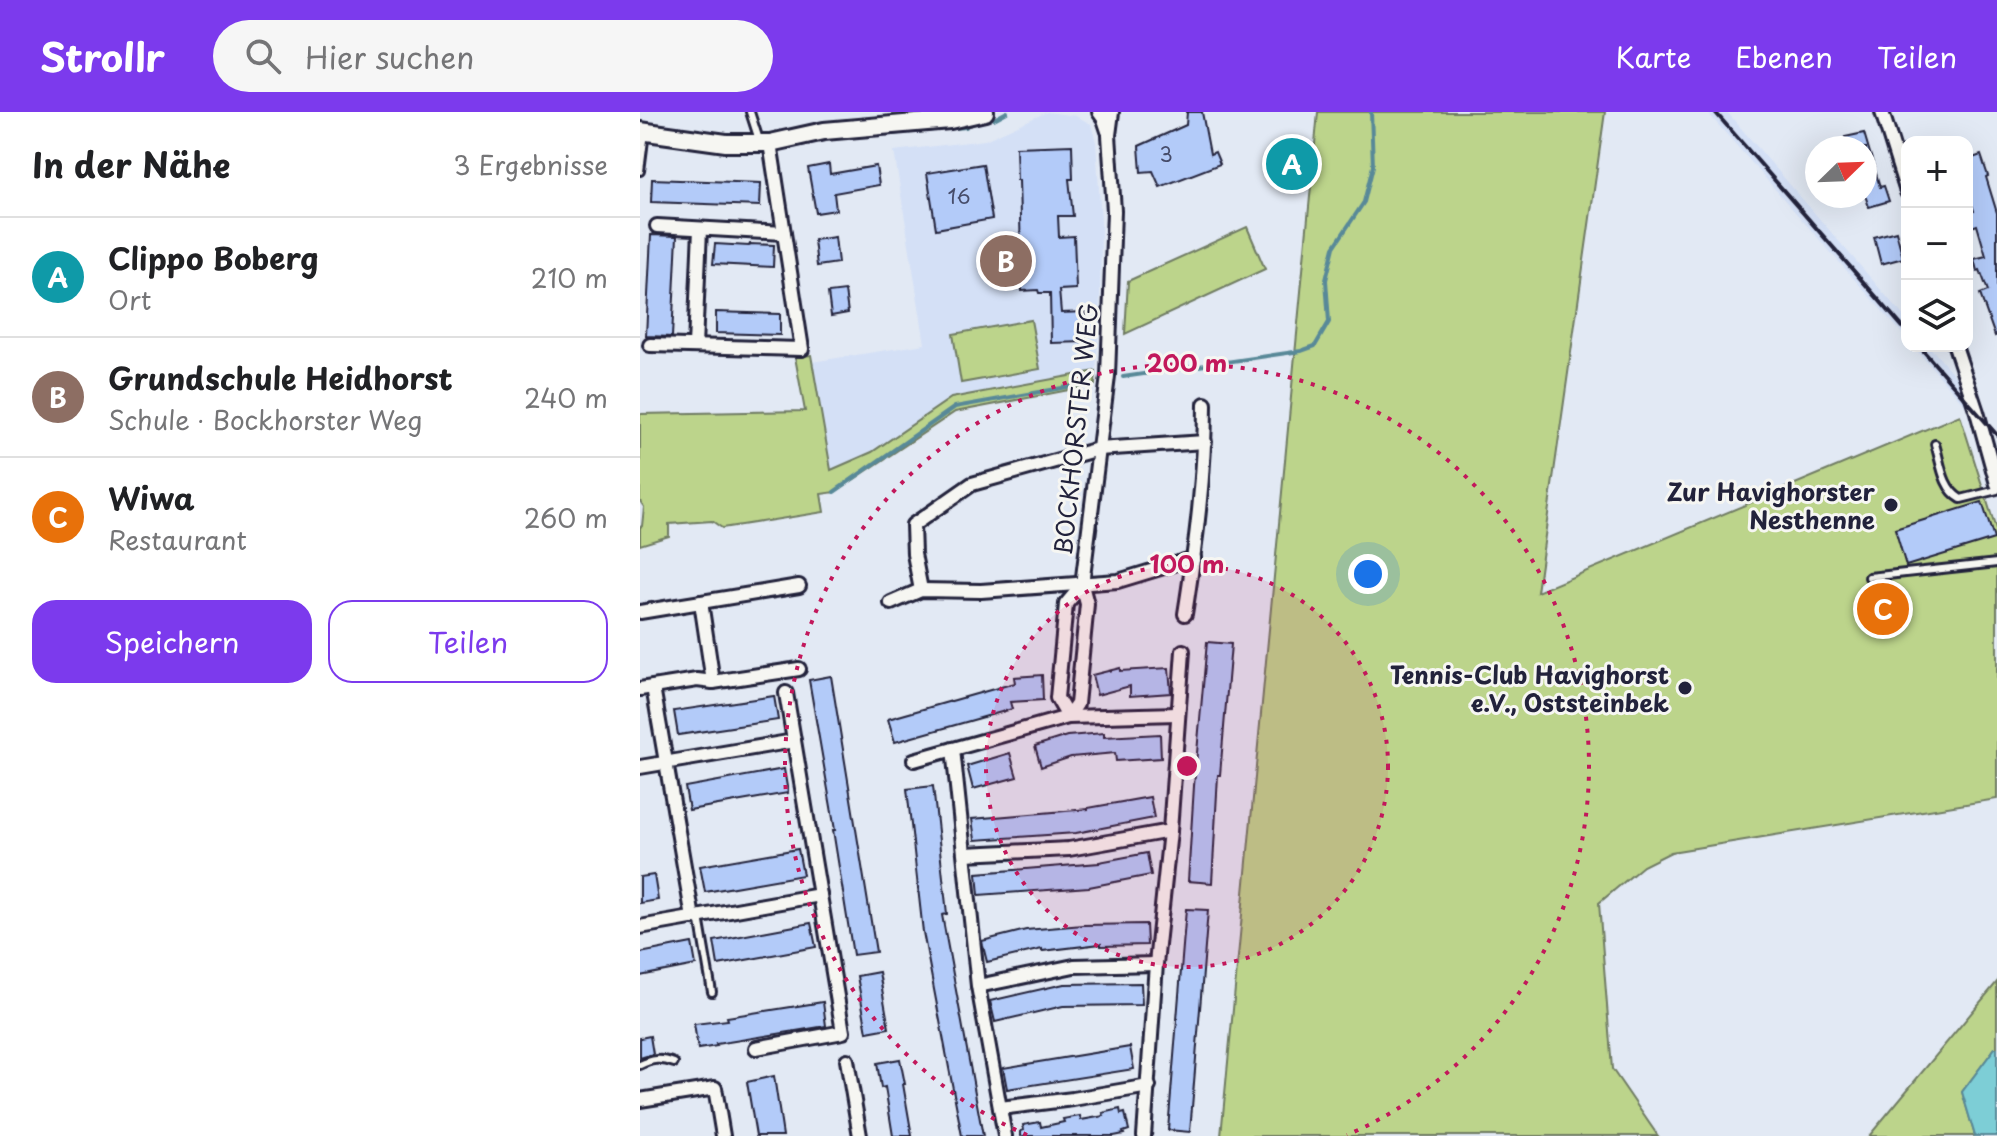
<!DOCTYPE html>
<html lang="de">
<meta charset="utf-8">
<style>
:root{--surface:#fff;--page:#f6f6f6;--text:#202124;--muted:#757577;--line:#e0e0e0;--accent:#7c3aed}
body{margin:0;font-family:"Playpen Sans",sans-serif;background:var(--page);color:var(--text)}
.controls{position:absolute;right:24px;top:24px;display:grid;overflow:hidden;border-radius:16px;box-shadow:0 8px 32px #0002}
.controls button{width:72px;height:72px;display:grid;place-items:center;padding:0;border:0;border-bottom:2px solid var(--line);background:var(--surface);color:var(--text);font:40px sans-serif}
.compass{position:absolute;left:1165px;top:24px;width:72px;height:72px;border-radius:50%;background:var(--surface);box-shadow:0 8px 32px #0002;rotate:67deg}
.you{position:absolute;left:728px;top:462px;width:28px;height:28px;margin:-20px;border:6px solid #fff;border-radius:50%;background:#1a73e8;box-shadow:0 0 0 12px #1a73e833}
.badge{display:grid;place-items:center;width:52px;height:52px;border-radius:50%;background:var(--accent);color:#fff;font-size:26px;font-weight:700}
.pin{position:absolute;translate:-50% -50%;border:4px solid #fff;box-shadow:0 2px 8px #0006}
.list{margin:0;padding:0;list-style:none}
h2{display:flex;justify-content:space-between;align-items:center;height:104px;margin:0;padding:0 32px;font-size:34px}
h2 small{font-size:26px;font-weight:400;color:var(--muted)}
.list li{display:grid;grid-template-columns:52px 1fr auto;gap:24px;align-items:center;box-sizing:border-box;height:120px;padding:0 32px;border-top:2px solid var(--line)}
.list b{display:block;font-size:30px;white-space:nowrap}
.list p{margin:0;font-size:26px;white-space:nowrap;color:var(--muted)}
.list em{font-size:26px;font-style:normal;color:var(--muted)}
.actions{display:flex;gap:16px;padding:24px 32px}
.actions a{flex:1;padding:18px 0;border:2px solid var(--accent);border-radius:24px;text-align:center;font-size:28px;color:var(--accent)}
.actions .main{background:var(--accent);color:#fff}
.icon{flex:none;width:44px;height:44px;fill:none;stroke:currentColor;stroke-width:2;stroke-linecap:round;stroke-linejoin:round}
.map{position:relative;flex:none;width:1357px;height:1024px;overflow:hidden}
header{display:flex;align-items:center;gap:48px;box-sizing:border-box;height:112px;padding:0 40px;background:var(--accent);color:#fff}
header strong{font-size:38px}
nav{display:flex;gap:44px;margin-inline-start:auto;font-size:28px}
.search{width:560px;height:72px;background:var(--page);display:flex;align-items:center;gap:20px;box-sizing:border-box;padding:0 28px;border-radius:44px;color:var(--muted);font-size:30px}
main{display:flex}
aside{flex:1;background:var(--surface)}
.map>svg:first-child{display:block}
.built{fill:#d4e0f6}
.green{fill:#bcd48b;stroke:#6f7b63;stroke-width:2}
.water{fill:#7dced6;stroke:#598998;stroke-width:2}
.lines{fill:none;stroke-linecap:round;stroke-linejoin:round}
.stream{stroke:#598998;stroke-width:4}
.building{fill:#b3cbf9;stroke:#22223b;stroke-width:2}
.service-casing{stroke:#22223b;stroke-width:12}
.minor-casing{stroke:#22223b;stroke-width:18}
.tertiary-casing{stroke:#22223b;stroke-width:22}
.service{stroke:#f6f6f2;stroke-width:6}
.minor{stroke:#f6f6f2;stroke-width:12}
.tertiary{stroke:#f6f6f2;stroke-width:16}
.rail{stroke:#22223b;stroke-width:4}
.ring{fill:none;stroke:#c2185b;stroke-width:4;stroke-dasharray:4 8}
.poi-dot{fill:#22223b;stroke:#f6f6f2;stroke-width:3}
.labels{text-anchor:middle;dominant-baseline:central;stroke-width:6;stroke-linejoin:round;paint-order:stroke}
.number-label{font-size:20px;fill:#464c6a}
.street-label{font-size:24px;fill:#22223b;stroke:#f6f6f2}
.poi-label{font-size:24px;font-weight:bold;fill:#22223b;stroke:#f6f6f2;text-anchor:end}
.centre{fill:#c2185b;stroke:#f6f6f2;stroke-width:4}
.ring-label{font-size:24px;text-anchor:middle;font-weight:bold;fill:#c2185b;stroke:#f6f6f2;stroke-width:6;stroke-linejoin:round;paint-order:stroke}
</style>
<header>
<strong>Strollr</strong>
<div class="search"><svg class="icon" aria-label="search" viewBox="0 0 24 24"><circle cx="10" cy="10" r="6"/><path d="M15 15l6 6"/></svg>Hier suchen</div>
<nav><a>Karte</a><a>Ebenen</a><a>Teilen</a></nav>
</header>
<main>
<aside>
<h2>In der Nähe<small>3 Ergebnisse</small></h2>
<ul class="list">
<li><span class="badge" style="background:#0f9aa8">A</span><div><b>Clippo Boberg</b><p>Ort</p></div><em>210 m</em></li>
<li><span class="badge" style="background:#8d6e63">B</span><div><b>Grundschule Heidhorst</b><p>Schule · Bockhorster Weg</p></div><em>240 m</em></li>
<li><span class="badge" style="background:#e8710a">C</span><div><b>Wiwa</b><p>Restaurant</p></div><em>260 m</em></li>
</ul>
<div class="actions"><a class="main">Speichern</a><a>Teilen</a></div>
</aside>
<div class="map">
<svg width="1357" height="1024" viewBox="0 0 1357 1024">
<rect width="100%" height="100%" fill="#e2e9f4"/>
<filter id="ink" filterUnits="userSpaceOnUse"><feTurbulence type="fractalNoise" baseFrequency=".0125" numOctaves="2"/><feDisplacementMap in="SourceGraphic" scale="16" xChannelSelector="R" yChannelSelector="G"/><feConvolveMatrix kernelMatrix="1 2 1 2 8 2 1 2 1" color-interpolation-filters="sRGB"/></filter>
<g filter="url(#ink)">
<g class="built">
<path d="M407 0 436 4 451 12 456 30 461 110 460 187 456 259 311 286 232 340 191 359 172 250 285 232 254 39 345 28Z"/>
<path d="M1067 0H1087L1267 208V227Z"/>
<path d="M1273 234H1289L1327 278 1332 301Z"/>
</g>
<g class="green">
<path d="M678 0H965L897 480 1320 303 1357 421V687L1031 740 1003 754 959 791 972 957 1018 1024H581Z"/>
<path d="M607 115 625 157 485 222 488 169Z"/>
<path d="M391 208 400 257 321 271 313 222Z"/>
<path d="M171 243 191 358 232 340 311 286 456 259 455 273 315 300 195 380 181 382 184 400 82 416 72 409 29 412V424L0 433V415L2 414 4 395 0 389V302L165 299 155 245Z"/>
<path d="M1357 870V936H1355L1322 980 1335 1024H1229Z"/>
</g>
<path class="water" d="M1355 936H1357V1024H1335L1322 980Z"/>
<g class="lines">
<g class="stream">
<path d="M354 7 367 0"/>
<path d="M249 22 326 15"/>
<path d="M483 265 661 239 675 234 689 210 686 168 694 135 724 90 733 54 731 0"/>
<path d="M194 380 315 295 450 271"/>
</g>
</g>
<g class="building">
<path d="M547 0H562L570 42 575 40 580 52 520 75 513 59 501 60 499 34 546 13Z"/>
<path d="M1224 21 1240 75 1244 74 1249 89 1229 95 1225 83 1226 36H1207L1205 25Z"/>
<path d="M432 33 433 67H429L433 104H418L419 125 434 124 436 177 419 178 421 201 445 200 446 230 411 231 410 181H399L398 178 382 179 379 68H377L376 35Z"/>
<path d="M647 34 662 36 658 69 643 68Z"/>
<path d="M1341 43 1348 64 1346 65 1357 101V223L1355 224 1340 182 1348 179 1340 158 1337 159 1334 147 1346 144 1337 113 1329 116 1327 109V101L1334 99 1327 76V48Z"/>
<path d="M189 52 190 62 236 54 239 73 194 81 196 98 176 101 168 56Z"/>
<path d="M343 52 352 107 296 117 287 61Z"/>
<path d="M12 67 121 71 120 94 11 90Z"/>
<path d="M1256 119 1263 146 1241 152 1234 125Z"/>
<path d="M11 123 37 124 32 225 6 224Z"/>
<path d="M195 125 198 151 177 154 174 128Z"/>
<path d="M75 132 109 134 110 132 134 133 133 155 73 152Z"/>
<path d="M205 179 208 201 191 204 188 181Z"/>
<path d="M76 200 140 202V223L76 221Z"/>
<path d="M1342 390 1354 427 1266 454 1255 417Z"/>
<path d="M567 530 591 532 580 663H578L572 771 548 769 554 674Z"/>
<path d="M480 556V559L529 556 531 581 490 584V574L457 583 452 563Z"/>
<path d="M402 563 403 588 370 590 372 597 255 630 248 607 375 571 374 565Z"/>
<path d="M191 564 236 840 213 843 193 718H195L169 568Z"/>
<path d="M134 584 138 608 38 623 34 599Z"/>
<path d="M464 621V625L520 622 521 646 476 649 475 641 431 645 401 655 395 634 427 624Z"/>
<path d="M370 641 377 665 333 677 327 654Z"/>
<path d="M144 657 148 681 49 698 45 675Z"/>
<path d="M293 674 307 802 302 803 343 1024H322L283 820 267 677Z"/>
<path d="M510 685 514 706 436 721 335 728 332 707 448 697V696Z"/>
<path d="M158 737 163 763 65 780 60 754Z"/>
<path d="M507 741 511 763 449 775 339 783 337 761 459 751V750Z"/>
<path d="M14 763 18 788 0 791V765Z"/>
<path d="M546 797 568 798 550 1020 528 1018Z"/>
<path d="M171 811 176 835 78 853 74 829Z"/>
<path d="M506 812 507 833 461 834V832L402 839V837L347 850 343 834 342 829 386 818 443 813Z"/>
<path d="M52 831 56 853 0 864V841Z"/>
<path d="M239 860 249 916 227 920 217 864Z"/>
<path d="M501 871 502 893 423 894 355 910 350 889 424 872Z"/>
<path d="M183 890 186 914 76 932 77 934 58 937 54 912 88 908 87 905Z"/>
<path d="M10 924 13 942 0 946V926Z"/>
<path d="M490 935 494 957 367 977 363 956Z"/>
<path d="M260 947 265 972H263L272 1024H253L245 975 241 976 237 951Z"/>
<path d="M134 964 143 1024H116L107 970Z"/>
<path d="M480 997 481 1002 485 1001 489 1018 483 1020 484 1022 474 1024H381V1019L384 1018 383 1013 400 1010 401 1015 424 1010 423 1007 440 1004 441 1008 464 1004 463 1001Z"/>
</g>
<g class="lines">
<defs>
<g id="service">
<path d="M110 0 120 31"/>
<path d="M0 59 5 20"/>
<path d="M1295 332C1301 351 1302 376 1321 387L1357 378"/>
<path d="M1229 465 1357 451"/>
<path d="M59 805 72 880"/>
<path d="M0 953C12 947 21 946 34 951"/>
</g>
<g id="minor">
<path d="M459 0 464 7 468 19"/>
<path d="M1242 0 1267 80"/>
<path d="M17 114 144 121"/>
<path d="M10 233 162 237 130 31"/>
<path d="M55 234 60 117"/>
<path d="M1315 234 1337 300 1357 372"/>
<path d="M442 473 447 492 437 592 428 605 417 586 426 492 442 473 468 264 474 99 469 23 472 0"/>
<path d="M281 478 274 442 273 413 332 372 458 337 565 330"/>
<path d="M61 490 73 570"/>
<path d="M251 491 281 478 341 479 478 469 554 446"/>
<path d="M0 500 159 474"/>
<path d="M545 502C556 432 565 362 565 292"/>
<path d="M13 575 53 806"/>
<path d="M0 577 57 568 73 570 159 557"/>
<path d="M313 637 338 874 365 1024"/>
<path d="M274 648 428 605 537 602"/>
<path d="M0 655 154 629"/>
<path d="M325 742 429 737 530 719"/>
<path d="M0 815 180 783"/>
<path d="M338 874 434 854 516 852"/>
<path d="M116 936 203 920 146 581"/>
<path d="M207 948 220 1024"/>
<path d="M0 988 75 976 83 1024"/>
<path d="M360 996 433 987 509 974"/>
<path d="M504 1024 516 852 530 719 543 539"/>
</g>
<path id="tertiary" d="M0 19 86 31H130L184 19 310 8 345 0"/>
</defs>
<use href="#service" class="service-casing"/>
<use href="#minor" class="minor-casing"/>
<use href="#tertiary" class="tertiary-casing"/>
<use href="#service" class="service"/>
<use href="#minor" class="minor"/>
<use href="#tertiary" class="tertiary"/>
<g class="rail">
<path d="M1075 0 1267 220"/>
<path d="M1279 234 1357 323"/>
</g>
</g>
</g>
<circle cx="547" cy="654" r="201" fill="#c2185b" fill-opacity=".12"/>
<g class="ring">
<circle cx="547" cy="654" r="201"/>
<path d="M387 1023A402 402 0 1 1 707 1023"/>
</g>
<g class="poi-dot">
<circle cx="1251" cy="393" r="8"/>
<circle cx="1045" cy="576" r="8"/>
</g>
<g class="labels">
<g class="number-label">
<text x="526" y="42">3</text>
<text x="319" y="84">16</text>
</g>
<g class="street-label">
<text transform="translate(435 317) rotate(-84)">BOCKHORSTER WEG</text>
</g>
<g class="poi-label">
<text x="1235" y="379">Zur Havighorster<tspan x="1235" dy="28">Nesthenne</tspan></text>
<text x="1029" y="562">Tennis-Club Havighorst<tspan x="1029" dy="28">e.V., Oststeinbek</tspan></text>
</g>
</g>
<circle cx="547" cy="654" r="12" class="centre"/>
<g class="ring-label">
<text x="547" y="260">200 m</text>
<text x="547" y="461">100 m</text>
</g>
</svg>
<div class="controls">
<button>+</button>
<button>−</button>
<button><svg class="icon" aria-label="layers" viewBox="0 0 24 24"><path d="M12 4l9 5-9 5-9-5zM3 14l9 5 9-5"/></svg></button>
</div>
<svg class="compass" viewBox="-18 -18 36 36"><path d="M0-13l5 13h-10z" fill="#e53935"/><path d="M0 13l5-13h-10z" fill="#757577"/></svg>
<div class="you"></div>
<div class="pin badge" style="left:652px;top:52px;background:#0f9aa8">A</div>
<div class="pin badge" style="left:366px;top:149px;background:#8d6e63">B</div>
<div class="pin badge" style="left:1243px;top:497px;background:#e8710a">C</div>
</div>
</main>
